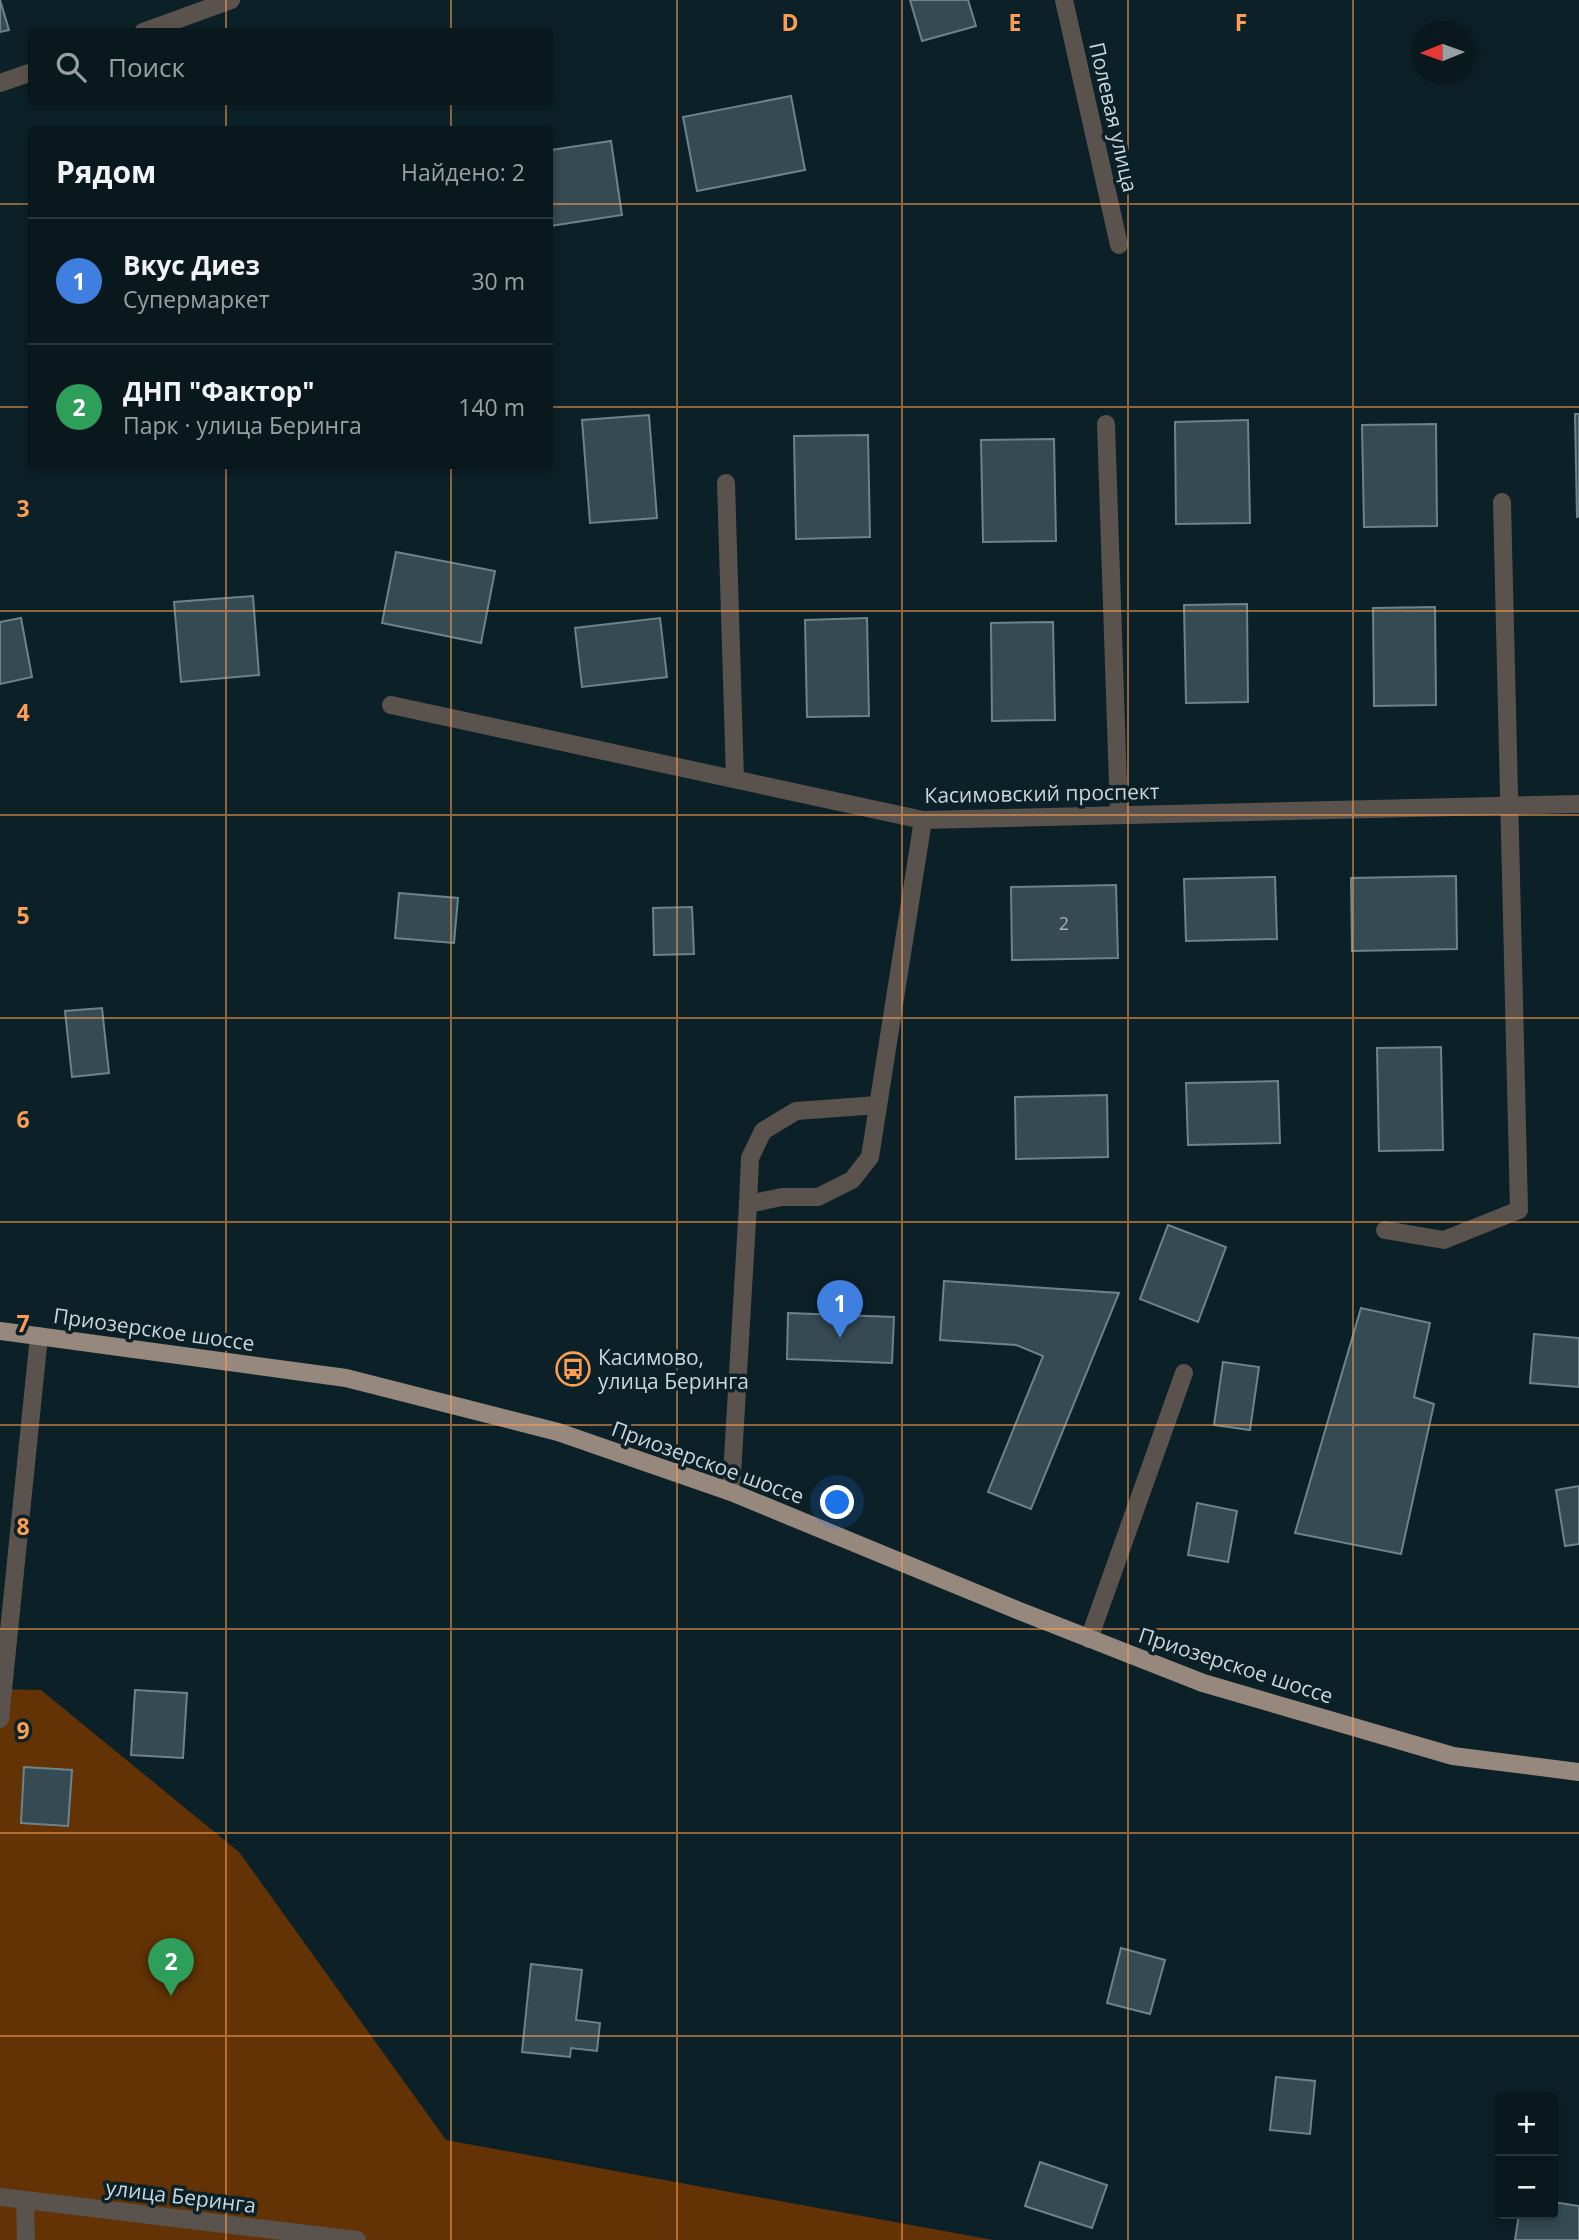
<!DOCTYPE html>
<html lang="ru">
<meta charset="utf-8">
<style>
:root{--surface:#09181d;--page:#17252a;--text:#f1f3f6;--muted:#99a0a4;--line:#29373b;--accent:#fc9e52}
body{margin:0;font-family:"Open Sans",sans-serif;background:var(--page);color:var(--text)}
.controls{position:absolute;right:21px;bottom:21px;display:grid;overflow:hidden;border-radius:7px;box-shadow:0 4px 10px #0003}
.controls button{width:63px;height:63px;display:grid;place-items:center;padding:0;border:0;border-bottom:2px solid var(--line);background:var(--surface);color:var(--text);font:35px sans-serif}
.compass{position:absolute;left:1411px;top:21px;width:63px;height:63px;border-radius:50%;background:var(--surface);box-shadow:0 4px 10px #0003;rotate:269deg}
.you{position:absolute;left:838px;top:1503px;width:24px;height:24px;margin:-18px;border:5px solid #fff;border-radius:50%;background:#1a73e8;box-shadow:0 0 0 10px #1a73e833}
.badge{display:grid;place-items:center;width:46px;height:46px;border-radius:50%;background:var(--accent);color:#fff;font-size:23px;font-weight:700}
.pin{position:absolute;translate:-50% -58px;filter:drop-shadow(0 2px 4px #0008)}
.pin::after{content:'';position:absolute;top:37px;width:24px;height:21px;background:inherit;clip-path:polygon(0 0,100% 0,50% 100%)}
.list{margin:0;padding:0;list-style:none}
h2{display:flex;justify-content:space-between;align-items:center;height:91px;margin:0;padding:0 28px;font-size:30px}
h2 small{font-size:23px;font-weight:400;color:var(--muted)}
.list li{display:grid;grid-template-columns:46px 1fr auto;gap:21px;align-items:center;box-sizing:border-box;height:126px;padding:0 28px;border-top:2px solid var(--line)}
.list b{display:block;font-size:26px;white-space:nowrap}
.list p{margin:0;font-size:23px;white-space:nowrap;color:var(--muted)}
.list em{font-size:23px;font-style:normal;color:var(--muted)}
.icon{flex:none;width:38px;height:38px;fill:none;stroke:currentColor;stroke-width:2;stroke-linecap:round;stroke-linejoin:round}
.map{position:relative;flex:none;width:1579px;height:2240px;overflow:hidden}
.search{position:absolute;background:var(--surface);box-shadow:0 4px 10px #0003;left:28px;top:28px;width:525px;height:77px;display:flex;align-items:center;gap:18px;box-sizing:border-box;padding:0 24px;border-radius:7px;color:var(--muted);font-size:26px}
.panel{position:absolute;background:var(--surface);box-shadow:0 4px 10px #0003;left:28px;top:126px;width:525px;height:343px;border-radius:7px}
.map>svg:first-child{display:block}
.green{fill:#633305}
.building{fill:#354a52;stroke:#6d838c;stroke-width:2}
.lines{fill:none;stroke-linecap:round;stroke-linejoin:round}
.lane{stroke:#5a524d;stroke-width:18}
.street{stroke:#5a524d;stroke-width:18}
.primary{stroke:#97887d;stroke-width:18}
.grid{fill:none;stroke:#fc9e52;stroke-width:2;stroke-opacity:0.55}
.labels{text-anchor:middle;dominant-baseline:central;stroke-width:7;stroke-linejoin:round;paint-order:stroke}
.number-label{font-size:18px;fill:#a5b3b9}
.street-label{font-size:21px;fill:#cad6db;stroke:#0c2027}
.poi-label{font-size:21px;fill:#cad6db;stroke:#0c2027;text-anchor:start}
.grid-label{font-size:23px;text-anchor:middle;font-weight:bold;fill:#fc9e52;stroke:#0c2027;stroke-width:7;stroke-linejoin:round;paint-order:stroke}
</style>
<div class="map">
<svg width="1579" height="2240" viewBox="0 0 1579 2240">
<rect width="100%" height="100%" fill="#0c2027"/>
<path class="green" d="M0 1689 41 1690 239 1852 446 2140 993 2240H0Z"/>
<g class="building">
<path d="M0 0 9 30 0 32Z"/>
<path d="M910 0H968L976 26 922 41Z"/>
<path d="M791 96 805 170 697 191 683 117Z"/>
<path d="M611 141 622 215 550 226V150Z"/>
<path d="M1575 414H1579V516L1577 517Z"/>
<path d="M649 415 657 518 590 523 582 420Z"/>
<path d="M1248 420 1250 523 1176 524 1175 422Z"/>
<path d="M1436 424 1437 526 1364 527 1362 425Z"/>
<path d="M868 435 870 537 796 539 794 436Z"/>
<path d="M1054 439 1056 541 983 542 981 440Z"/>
<path d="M396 552 495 571 481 643 382 623Z"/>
<path d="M253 596 259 675 181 682 174 602Z"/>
<path d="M1247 604 1248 702 1186 703 1184 605Z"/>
<path d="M1435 607 1436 705 1374 706 1373 608Z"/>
<path d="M21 618 32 677 0 684V622Z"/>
<path d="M660 618 667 677 582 687 575 628Z"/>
<path d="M867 618 869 716 807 717 805 620Z"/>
<path d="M1053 622 1055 720 992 721 991 623Z"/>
<path d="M1456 876 1457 949 1352 951 1351 878Z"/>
<path d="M1275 877 1277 939 1186 941 1184 879Z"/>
<path d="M1116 885 1118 958 1012 960 1011 887Z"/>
<path d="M399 893 458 898 454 943 395 938Z"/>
<path d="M692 907 694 954 654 955 653 908Z"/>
<path d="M102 1008 109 1073 72 1077 65 1011Z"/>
<path d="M1441 1047 1443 1150 1379 1151 1377 1048Z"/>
<path d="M1278 1081 1280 1143 1188 1145 1186 1083Z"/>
<path d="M1107 1095 1108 1157 1016 1159 1015 1097Z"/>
<path d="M1168 1225 1226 1247 1198 1322 1140 1299Z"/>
<path d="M944 1281 1119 1293 1031 1509 988 1492 1043 1356 1016 1345 940 1340Z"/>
<path d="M1361 1308 1430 1323 1414 1397 1434 1404 1401 1554 1295 1533Z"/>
<path d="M788 1313 894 1317 892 1363 787 1359Z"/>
<path d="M1534 1334 1579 1338V1387L1530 1383Z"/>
<path d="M1223 1362 1259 1367 1250 1430 1214 1425Z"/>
<path d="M1579 1486V1544L1565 1546 1556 1490Z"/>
<path d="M1197 1503 1237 1511 1228 1562 1188 1555Z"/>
<path d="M135 1690 187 1693 183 1758 131 1755Z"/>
<path d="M24 1767 72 1770 68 1826 21 1823Z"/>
<path d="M1121 1948 1165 1960 1150 2014 1107 2003Z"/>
<path d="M531 1964 582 1970 576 2020 600 2023 597 2051 571 2048 570 2057 522 2052Z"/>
<path d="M1276 2077 1315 2081 1310 2134 1270 2130Z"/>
<path d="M1040 2162 1107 2185 1092 2228 1025 2206Z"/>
<path d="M1553 2202 1579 2206V2240H1515L1519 2214H1553Z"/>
</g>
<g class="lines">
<g class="lane">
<path d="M1106 424 1119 815"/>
<path d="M726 483 735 779"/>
<path d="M748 1204 750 1158 763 1131 796 1111 878 1105"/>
<path d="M1385 1230 1444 1240 1519 1210 1502 502"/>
<path d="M731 1492 748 1204 782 1197H818L852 1180 870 1157 923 820"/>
<path d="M1089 1639 1184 1373"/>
<path d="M25 2201 26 2240"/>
</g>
<g class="street">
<path d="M1064 0 1119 245"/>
<path d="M143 32 231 0"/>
<path d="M0 83 32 72"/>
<path d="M391 705 923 820 1579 804"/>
<path d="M0 1719 39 1336"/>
<path d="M0 2197 357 2240"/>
</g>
<path class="primary" d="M0 1331 346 1378 558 1432 731 1492 1017 1610 1203 1683 1453 1756 1579 1772"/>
</g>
<path class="grid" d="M226 0V32M451 0V32M677 0V2240M902 0V2240M1128 0V2240M1353 0V2240M226 102V130M451 102V130M0 204H32M550 204H1579M0 407H32M550 407H1579M226 466V2240M451 466V2240M0 611H1579M0 815H1579M0 1018H1579M0 1222H1579M0 1425H1579M0 1629H1579M0 1833H1579M0 2036H1579"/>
<defs>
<symbol id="bus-ring" viewBox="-11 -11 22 22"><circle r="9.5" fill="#0c2027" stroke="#fc9e52" stroke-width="1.5"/><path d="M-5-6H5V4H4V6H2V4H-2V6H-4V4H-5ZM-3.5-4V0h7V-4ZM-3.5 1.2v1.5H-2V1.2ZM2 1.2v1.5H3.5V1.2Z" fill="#fc9e52"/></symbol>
</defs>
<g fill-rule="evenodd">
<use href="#bus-ring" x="554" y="1350" width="38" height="38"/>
</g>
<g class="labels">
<g class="number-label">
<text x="1064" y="923">2</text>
</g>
<g class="street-label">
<text transform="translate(1114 117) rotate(77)">Полевая улица</text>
<text transform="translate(1042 793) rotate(-1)">Касимовский проспект</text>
<text transform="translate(154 1329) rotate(8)">Приозерское шоссе</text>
<text transform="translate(708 1462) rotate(20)">Приозерское шоссе</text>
<text transform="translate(1236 1665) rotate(18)">Приозерское шоссе</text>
<text transform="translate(181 2196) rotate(7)">улица Беринга</text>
</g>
<g class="poi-label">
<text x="598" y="1357">Касимово,<tspan x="598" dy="24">улица Беринга</tspan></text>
</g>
</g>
<g class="grid-label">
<text x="790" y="31">D</text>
<text x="1015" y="31">E</text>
<text x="1241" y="31">F</text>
<text x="23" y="517">3</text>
<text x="23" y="721">4</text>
<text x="23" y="924">5</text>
<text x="23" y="1128">6</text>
<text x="23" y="1332">7</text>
<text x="23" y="1535">8</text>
<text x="23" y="1739">9</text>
</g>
</svg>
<div class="controls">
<button>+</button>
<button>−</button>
</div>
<svg class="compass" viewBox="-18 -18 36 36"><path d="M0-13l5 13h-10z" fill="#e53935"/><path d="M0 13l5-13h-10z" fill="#99a0a4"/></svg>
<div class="you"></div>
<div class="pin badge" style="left:840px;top:1338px;background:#3f7fe0">1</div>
<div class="pin badge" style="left:171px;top:1996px;background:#2e9e5b">2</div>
<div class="search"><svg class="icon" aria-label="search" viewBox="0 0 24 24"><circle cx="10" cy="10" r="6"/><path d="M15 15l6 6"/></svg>Поиск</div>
<section class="panel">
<h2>Рядом<small>Найдено: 2</small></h2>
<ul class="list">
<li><span class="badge" style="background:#3f7fe0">1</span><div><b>Вкус Диез</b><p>Супермаркет</p></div><em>30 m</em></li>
<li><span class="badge" style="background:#2e9e5b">2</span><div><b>ДНП &quot;Фактор&quot;</b><p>Парк · улица Беринга</p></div><em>140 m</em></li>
</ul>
</section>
</div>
